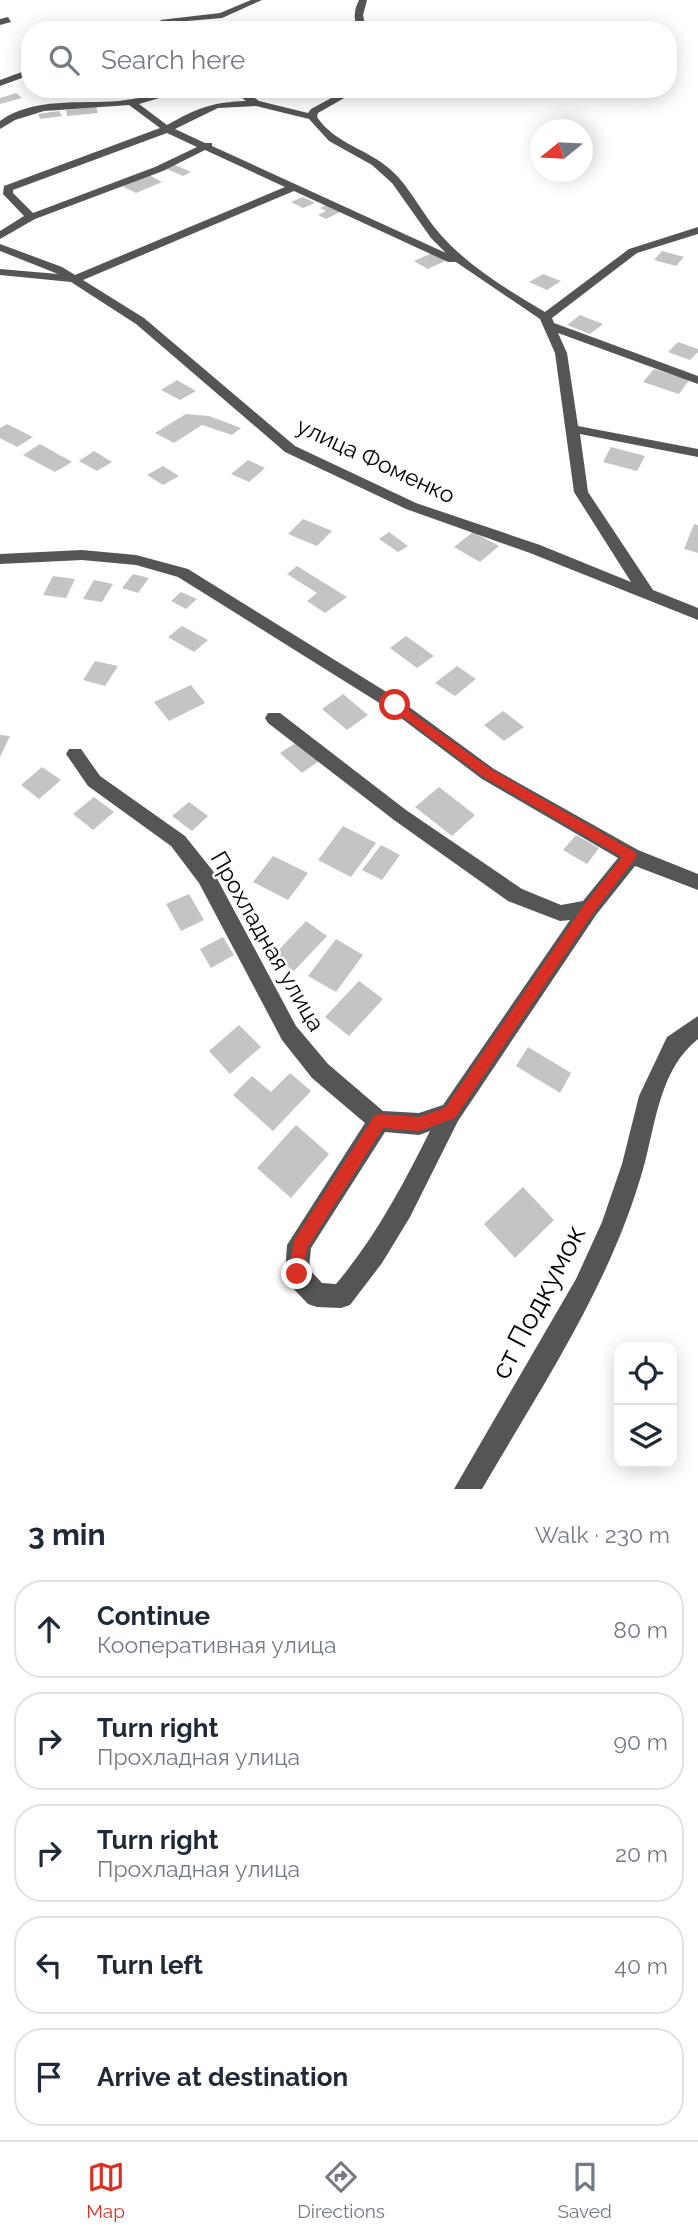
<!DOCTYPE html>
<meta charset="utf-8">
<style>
:root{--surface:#fff;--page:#f2f2f3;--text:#1f2937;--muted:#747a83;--line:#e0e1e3;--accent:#d93025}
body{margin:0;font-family:Raleway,sans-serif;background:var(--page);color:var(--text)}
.controls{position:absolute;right:21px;bottom:21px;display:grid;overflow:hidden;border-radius:14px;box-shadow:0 4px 18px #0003}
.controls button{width:63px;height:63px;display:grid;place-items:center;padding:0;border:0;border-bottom:2px solid var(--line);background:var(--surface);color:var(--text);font:35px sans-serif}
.compass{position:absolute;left:530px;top:119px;width:63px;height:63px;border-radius:50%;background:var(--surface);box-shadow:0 4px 18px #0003;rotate:252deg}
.stop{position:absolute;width:21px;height:21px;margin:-16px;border:5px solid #d93025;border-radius:50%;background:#fff}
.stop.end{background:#d93025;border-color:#fff;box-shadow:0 2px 7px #0008}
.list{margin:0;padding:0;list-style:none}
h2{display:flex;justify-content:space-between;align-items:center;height:91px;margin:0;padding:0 28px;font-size:30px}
h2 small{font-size:23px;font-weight:400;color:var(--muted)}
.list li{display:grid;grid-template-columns:46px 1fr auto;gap:21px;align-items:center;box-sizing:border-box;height:98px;margin:0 14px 14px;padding:0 14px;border:2px solid var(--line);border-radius:28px}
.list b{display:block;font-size:26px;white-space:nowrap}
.list p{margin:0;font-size:23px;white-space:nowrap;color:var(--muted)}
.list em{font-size:23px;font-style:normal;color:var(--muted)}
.icon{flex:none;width:38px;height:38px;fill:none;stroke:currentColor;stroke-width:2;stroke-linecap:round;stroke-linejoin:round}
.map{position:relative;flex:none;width:698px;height:1489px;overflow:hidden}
.search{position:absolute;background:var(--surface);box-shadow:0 4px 18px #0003;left:21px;right:21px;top:21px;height:77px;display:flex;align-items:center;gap:18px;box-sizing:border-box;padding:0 24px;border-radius:28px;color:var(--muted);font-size:26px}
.sheet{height:651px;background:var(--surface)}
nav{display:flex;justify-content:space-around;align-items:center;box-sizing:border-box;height:98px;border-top:2px solid var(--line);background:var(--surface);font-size:19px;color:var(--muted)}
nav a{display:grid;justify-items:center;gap:4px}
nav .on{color:var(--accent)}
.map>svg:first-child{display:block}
.building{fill:#c4c4c4}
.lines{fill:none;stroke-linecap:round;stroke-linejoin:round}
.minor{fill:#555;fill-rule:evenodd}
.route{fill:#d93025}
.labels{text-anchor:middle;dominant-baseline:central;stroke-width:5;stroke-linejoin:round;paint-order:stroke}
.street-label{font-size:23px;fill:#000;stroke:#fff}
.near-street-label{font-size:28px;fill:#000;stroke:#fff}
</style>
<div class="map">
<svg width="698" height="1489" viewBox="0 0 698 1489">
<rect width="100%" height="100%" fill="#fff"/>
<g class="building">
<path d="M16 93 22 98 0 104V98Z"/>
<path d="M96 107 98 113 67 116 66 110Z"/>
<path d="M59 111 62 116 40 119 38 114Z"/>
<path d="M175 165 191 172 183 176 167 169Z"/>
<path d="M149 175 162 182 136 193 122 186Z"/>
<path d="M303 197 315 203 303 208 291 202Z"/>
<path d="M328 204 342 211 326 219 318 215 326 211 320 208Z"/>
<path d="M662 251 684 257 676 266 654 260Z"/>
<path d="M432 253 445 261 428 269 414 261Z"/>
<path d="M543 274 561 281 547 290 529 282Z"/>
<path d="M580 315 603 324 590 334 567 325Z"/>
<path d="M678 342 698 349V352L690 360 668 352Z"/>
<path d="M654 369 689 380 679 394 643 382Z"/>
<path d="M177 380 196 391 180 400 161 390Z"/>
<path d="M186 414 209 416 241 428 232 435 202 425 174 443 155 433Z"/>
<path d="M7 424 33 437 17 447 0 438V428Z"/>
<path d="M40 444 72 462 55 472 23 455Z"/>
<path d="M611 447 645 456 637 471 603 462Z"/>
<path d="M94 451 112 462 97 471 79 461Z"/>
<path d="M248 460 265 468 249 482 231 474Z"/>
<path d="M163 466 179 476 163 485 147 475Z"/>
<path d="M303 519 332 531 317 546 288 534Z"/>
<path d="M694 524 698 525V553L684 549Z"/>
<path d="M389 532 408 546 398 552 379 539Z"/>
<path d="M473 532 499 546 480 562 454 547Z"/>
<path d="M297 566 347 597 325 613 307 601 317 593 287 574Z"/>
<path d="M133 574 149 578 138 593 122 588Z"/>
<path d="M53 576 75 579 66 598 43 595Z"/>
<path d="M94 580 113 584 102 602 83 599Z"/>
<path d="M181 592 197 599 186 609 171 601Z"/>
<path d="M182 626 208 640 194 652 168 637Z"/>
<path d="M406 636 434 656 417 668 390 648Z"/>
<path d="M95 661 118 666 105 686 83 680Z"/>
<path d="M457 666 476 679 455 696 435 683Z"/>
<path d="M191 685 205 703 169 721 154 702Z"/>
<path d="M343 694 368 715 347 730 322 709Z"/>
<path d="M503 711 524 727 504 741 484 725Z"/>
<path d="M0 735 10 736 0 757Z"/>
<path d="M297 742 319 761 302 773 280 753Z"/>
<path d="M42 767 61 780 39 799 21 785Z"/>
<path d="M439 787 475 815 452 836 415 807Z"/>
<path d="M94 797 114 812 93 830 73 814Z"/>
<path d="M189 802 208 816 192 831 172 816Z"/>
<path d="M343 826 376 843 351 877 318 860Z"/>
<path d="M576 835 599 848 587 864 563 850Z"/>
<path d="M381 845 400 855 382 880 362 870Z"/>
<path d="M273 856 308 873 288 900 253 882Z"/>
<path d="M189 894 204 920 181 931 166 904Z"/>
<path d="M306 921 327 936 294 971 273 956Z"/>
<path d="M223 937 234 955 211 968 200 949Z"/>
<path d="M336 939 363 955 336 992 308 976Z"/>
<path d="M359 981 383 999 349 1036 325 1017Z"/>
<path d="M239 1025 261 1047 230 1074 209 1051Z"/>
<path d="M528 1047 571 1073 560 1093 516 1066Z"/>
<path d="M290 1073 311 1091 273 1131 233 1095 252 1076 271 1092Z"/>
<path d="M296 1125 329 1154 291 1198 257 1168Z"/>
<path d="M523 1187 554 1220 515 1258 484 1224Z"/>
</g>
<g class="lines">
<g class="minor">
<path d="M251 0H262L222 18 164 23 160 20 220 13Z"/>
<path d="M359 0H367L363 15 366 30H358C353 19 354 10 359 0Z"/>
<path d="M8 17 11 22 0 25V19Z"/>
<path d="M30 69V75L0 86V80Z"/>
<path d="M173 89H190L139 104 167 125C197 108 213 102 246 101L231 89H242L259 101 308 113 311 109 348 89H360L318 113 317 117C335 144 368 149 391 170 411 188 422 214 440 234 469 267 508 290 545 312L629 249 698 227V234L637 253 552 318 554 323 698 376V384L558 333 567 353 578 426 698 449V457L580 434 588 492 653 590 698 608V620L530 553 406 509 285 452 136 324 71 282 0 275V269L58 274 0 251V244L62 267 75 275 285 187 205 150 163 171 35 219 0 239V231L24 216 3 194 4 186 160 128 129 105 44 111 15 120 0 129V121C33 97 80 104 119 101 138 99 155 94 173 89ZM256 106 309 119 329 141 372 165 392 183 431 238 446 253 212 146V143H205L175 129 218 108ZM167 133 197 147 155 167 33 213 13 193V190ZM294 191 448 262H456L540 319 555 353 574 492 631 582 540 545 416 503 295 446 144 318 83 280Z"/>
<path d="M82 550 136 555 188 569 401 701 494 769 638 850 698 874V890L635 866 596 915 458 1121 410 1217 382 1263 350 1305 341 1308 317 1307 308 1304 288 1283 285 1274 287 1245 365 1123 312 1078 282 1040 199 883 171 846 88 786 66 754 69 749H81L100 776 185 836 213 871 296 1026 328 1064 383 1111 419 1113 443 1105 570 920 560 921 508 901 394 820 268 723 265 718 268 713H280L406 810 522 889 561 905 583 901 618 858 482 779 389 709 178 577 136 565 82 560 0 564V554ZM430 1131C403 1185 375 1238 336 1284L322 1283 309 1269 311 1248 385 1132 419 1135Z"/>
<path d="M698 1016V1039C661 1068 656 1120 645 1162 613 1281 543 1384 482 1489H454L576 1279 602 1222 622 1164 639 1096 667 1037Z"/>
</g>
</g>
<path class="route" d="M395 701 492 770 635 852 637 856 593 913 455 1118 419 1131 383 1128 307 1248 303 1280 297 1282 292 1280 289 1274 294 1240 374 1116 379 1114 419 1117 445 1108 584 905 622 857 484 777 391 708 389 705Z"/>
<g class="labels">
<g class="street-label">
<text transform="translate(376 460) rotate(25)">улица Фоменко</text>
<text transform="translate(268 941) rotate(60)">Прохладная улица</text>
</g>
<g class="near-street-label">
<text transform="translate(538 1302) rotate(-62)">ст Подкумок</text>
</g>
</g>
</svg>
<div class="controls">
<button><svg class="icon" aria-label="locate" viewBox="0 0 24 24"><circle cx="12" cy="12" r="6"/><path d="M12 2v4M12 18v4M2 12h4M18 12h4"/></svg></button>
<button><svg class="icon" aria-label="layers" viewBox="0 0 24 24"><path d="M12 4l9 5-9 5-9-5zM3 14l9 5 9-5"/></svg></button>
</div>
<svg class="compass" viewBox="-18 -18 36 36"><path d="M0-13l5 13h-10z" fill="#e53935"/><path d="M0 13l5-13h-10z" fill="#747a83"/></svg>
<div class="stop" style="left:395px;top:705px"></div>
<div class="stop end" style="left:297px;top:1274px"></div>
<div class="search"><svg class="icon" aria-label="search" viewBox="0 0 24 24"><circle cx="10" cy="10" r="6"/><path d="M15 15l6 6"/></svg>Search here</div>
</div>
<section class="sheet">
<h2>3 min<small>Walk · 230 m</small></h2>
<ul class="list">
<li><svg class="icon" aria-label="ahead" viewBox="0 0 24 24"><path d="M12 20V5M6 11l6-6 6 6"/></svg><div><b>Continue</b><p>Кооперативная улица</p></div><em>80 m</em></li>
<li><svg class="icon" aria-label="right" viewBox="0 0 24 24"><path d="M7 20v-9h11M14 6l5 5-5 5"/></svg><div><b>Turn right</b><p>Прохладная улица</p></div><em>90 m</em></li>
<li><svg class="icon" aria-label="right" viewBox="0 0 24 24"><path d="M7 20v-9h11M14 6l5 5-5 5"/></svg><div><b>Turn right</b><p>Прохладная улица</p></div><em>20 m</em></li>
<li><svg class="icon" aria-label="left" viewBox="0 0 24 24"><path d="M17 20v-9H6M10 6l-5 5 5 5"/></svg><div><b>Turn left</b></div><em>40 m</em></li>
<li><svg class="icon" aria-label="arrive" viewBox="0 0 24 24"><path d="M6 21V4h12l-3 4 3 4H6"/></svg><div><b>Arrive at destination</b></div></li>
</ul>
</section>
<nav>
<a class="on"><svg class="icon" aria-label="map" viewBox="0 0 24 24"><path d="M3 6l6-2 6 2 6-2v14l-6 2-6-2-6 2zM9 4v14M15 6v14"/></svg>Map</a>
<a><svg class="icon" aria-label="directions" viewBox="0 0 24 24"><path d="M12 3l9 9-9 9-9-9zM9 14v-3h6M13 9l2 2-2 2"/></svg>Directions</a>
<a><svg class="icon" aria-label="saved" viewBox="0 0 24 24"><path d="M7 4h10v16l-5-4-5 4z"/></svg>Saved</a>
</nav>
